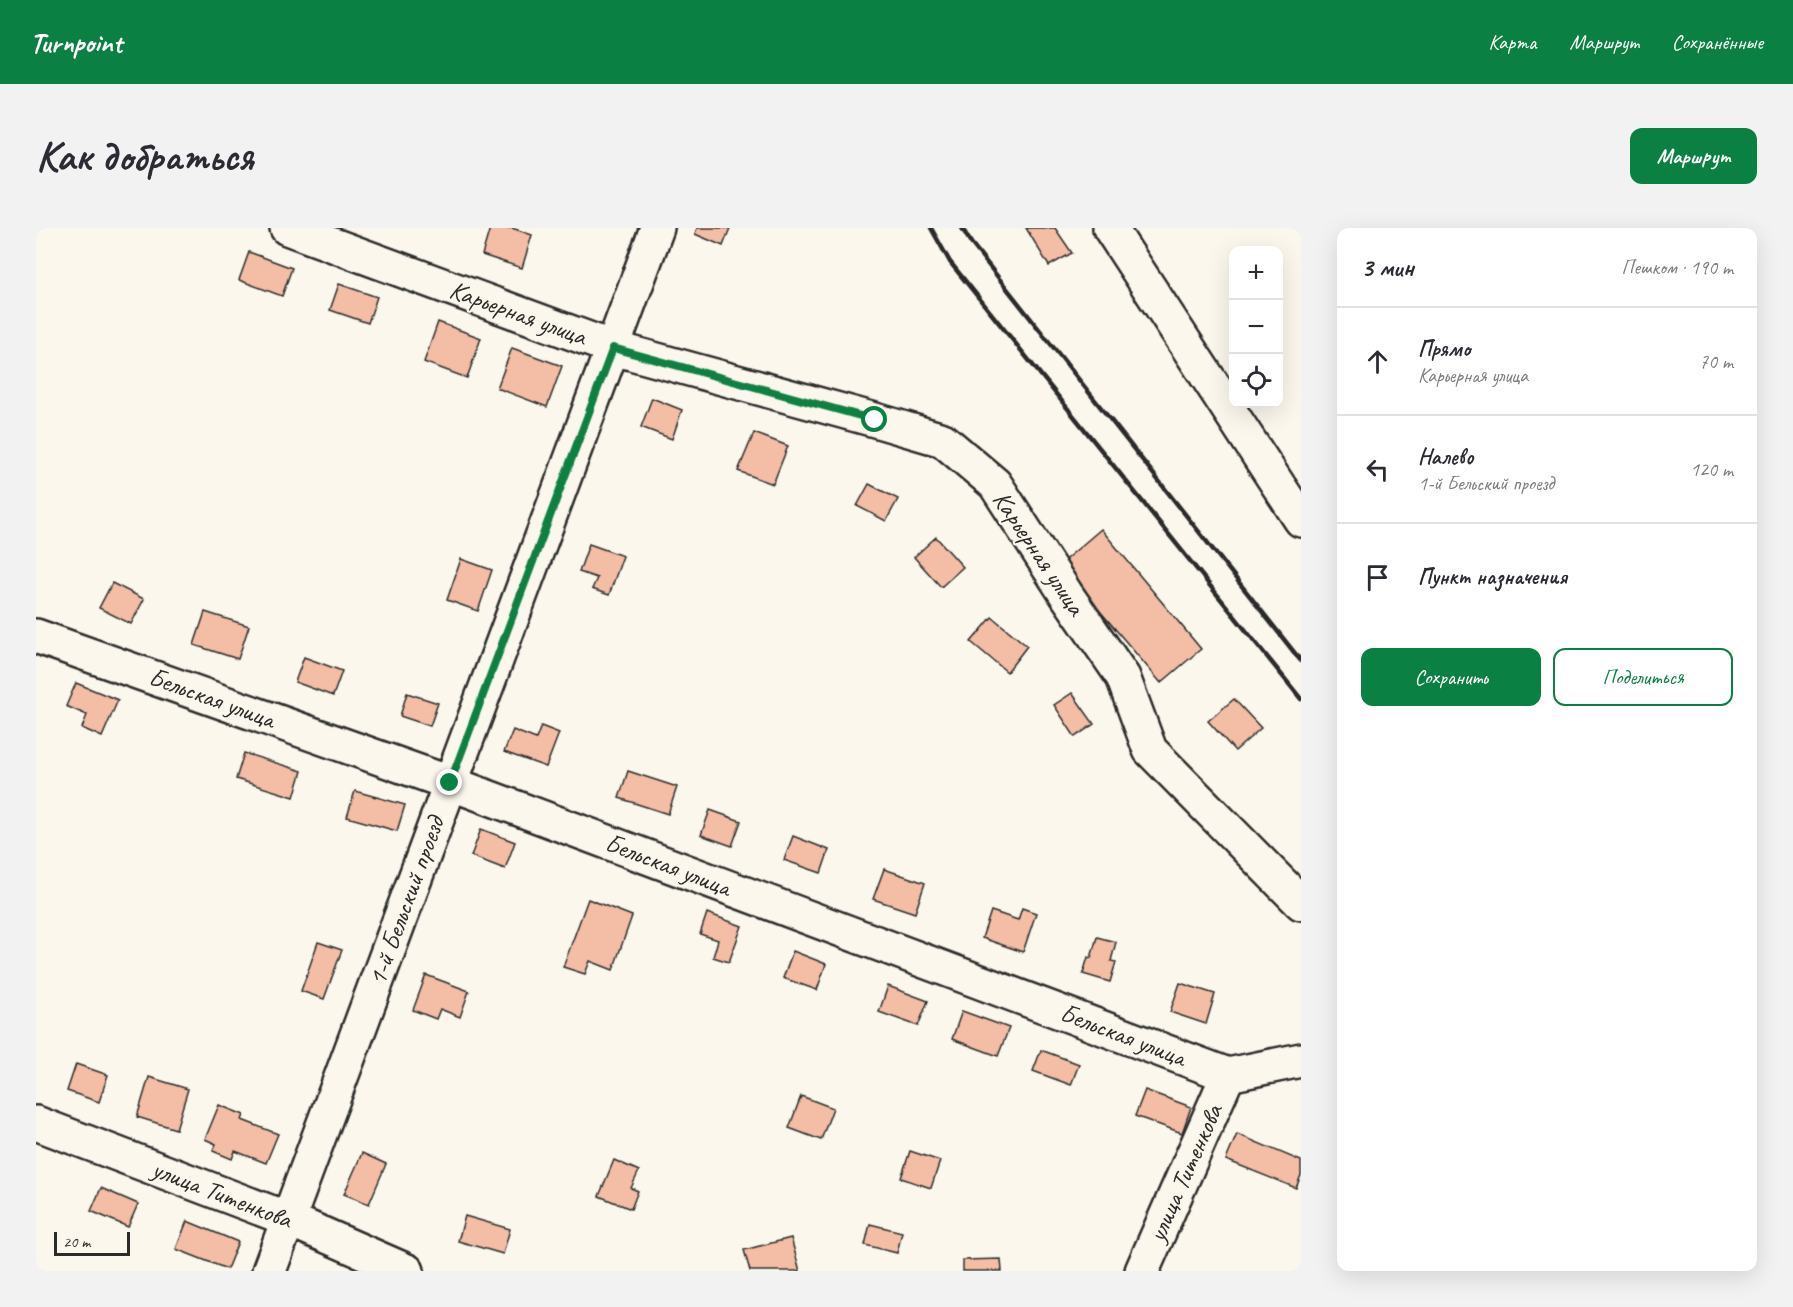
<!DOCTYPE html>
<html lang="ru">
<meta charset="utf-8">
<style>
:root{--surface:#fff;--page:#f2f2f3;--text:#2b2b33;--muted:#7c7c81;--line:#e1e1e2;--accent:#0b8043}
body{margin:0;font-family:Caveat,sans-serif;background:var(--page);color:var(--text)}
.controls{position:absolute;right:18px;top:18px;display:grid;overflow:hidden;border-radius:12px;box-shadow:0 6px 24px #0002}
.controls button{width:54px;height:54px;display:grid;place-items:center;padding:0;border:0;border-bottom:2px solid var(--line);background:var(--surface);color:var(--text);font:30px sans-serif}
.scale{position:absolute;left:18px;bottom:15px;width:76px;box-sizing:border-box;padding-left:6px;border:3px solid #2b2b2b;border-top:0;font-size:16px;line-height:21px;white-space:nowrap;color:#2b2b2b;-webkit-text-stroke:4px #fbf7ec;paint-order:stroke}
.stop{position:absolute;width:18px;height:18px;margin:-14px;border:4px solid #0b8043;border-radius:50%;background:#fff}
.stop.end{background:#0b8043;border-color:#fff;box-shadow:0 2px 6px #0008}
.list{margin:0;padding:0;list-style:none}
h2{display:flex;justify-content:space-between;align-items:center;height:78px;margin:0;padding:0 24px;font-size:26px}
h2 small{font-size:20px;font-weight:400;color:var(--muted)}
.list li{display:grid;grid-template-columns:39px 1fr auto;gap:18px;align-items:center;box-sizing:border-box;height:108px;padding:0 24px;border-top:2px solid var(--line)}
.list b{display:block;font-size:22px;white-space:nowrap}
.list p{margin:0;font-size:20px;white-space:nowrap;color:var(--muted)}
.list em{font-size:20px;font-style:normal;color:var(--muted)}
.actions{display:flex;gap:12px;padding:18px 24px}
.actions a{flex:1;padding:14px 0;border:2px solid var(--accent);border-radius:12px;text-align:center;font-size:21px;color:var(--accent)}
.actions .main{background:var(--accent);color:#fff}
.icon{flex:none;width:33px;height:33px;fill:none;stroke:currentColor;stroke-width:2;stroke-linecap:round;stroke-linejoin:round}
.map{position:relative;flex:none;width:1265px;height:1043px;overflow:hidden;border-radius:12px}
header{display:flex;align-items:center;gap:36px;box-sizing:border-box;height:84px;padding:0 30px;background:var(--accent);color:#fff}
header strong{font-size:28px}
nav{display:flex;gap:33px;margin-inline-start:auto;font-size:21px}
.intro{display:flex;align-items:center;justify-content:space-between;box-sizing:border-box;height:144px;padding:0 36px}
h1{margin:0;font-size:42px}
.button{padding:15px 27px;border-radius:12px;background:var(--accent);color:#fff;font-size:21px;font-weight:700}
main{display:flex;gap:36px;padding:0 36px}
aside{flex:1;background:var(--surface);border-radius:12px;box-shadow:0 6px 24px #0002}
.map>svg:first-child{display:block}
.building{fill:#f3bda6;stroke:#2b2b2b;stroke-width:1.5}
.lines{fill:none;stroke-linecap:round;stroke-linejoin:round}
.minor-casing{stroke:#2b2b2b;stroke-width:38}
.minor{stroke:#fbf7ec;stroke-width:33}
.rail{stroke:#2b2b2b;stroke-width:4.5}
.route{stroke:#0b8043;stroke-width:8}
.labels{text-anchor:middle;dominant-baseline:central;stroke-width:4.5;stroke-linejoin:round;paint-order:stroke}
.street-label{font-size:26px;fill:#2b2b2b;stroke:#fbf7ec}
</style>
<header>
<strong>Turnpoint</strong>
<nav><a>Карта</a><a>Маршрут</a><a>Сохранённые</a></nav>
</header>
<div class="intro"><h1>Как добраться</h1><a class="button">Маршрут</a></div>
<main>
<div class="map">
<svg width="1265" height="1043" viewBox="0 0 1265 1043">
<rect width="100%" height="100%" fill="#fbf7ec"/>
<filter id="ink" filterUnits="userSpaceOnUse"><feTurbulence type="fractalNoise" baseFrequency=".0167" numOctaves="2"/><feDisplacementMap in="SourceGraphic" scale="12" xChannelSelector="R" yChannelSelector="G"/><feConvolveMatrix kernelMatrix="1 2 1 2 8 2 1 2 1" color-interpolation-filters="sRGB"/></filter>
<g filter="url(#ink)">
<g class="building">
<path d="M454 0H476L496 7 486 40 446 27Z"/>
<path d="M661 0H694L687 18 659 6Z"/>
<path d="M990 0H1019L1036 25 1013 38Z"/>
<path d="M213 24 256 40 246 68 203 52Z"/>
<path d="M303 56 341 69 332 95 294 82Z"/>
<path d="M402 94 445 110 431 150 388 134Z"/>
<path d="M476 120 526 138 511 179 461 160Z"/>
<path d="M616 170 646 182 636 211 605 199Z"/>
<path d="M718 205 752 218 737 256 702 243Z"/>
<path d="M833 256 862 271 850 293 821 278Z"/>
<path d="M1065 301 1165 421 1125 455 1024 336Z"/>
<path d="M900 309 927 339 905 359 878 329Z"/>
<path d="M553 316 587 328 573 367 556 361 561 350 543 344Z"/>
<path d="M425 331 456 342 442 383 411 372Z"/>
<path d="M76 355 108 371 95 396 63 380Z"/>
<path d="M169 384 213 398 202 431 158 417Z"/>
<path d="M956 389 991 418 971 444 935 414Z"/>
<path d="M268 429 306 443 297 468 259 454Z"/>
<path d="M40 455 82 472 66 509 46 500 51 487 30 478Z"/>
<path d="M371 465 402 475 394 498 364 488Z"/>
<path d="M1036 465 1058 496 1039 509 1018 477Z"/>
<path d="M1198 471 1225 500 1199 523 1172 493Z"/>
<path d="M505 498 523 505 510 539 468 524 477 502 500 511Z"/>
<path d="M208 525 266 543 258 569 200 551Z"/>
<path d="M592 543 641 559 632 586 583 570Z"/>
<path d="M319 563 369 577 361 603 311 589Z"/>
<path d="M674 582 705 593 696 618 665 607Z"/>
<path d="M445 601 479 614 469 641 435 628Z"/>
<path d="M757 608 793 622 785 645 748 632Z"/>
<path d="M848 641 889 655 879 685 837 671Z"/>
<path d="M552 671 596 688 577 742 554 733 549 746 527 739Z"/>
<path d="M986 680 1000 685 987 724 946 710 955 683 982 692Z"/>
<path d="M671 685 706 698 693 734 677 729 682 712 664 706Z"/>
<path d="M1061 709 1080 714 1075 733 1080 734 1074 754 1047 746 1052 729 1055 730Z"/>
<path d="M282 714 306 722 288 771 265 763Z"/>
<path d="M757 723 790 736 781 762 747 750Z"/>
<path d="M390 747 433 763 424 789 404 781 400 791 377 782Z"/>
<path d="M1144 755 1179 766 1170 796 1134 784Z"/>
<path d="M852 758 892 773 882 798 843 784Z"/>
<path d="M926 783 973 800 962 828 916 811Z"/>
<path d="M1005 822 1043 836 1035 857 997 843Z"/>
<path d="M40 836 72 847 63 874 31 863Z"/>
<path d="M113 849 152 861 140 901 101 889Z"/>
<path d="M1109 862 1155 879 1146 905 1099 888Z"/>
<path d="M765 868 797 880 785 912 753 900Z"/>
<path d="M183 877 208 887 206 892 242 906 230 935 199 923 196 931 177 923 180 916 169 911Z"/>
<path d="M1201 906 1265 933V947L1260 960 1190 932Z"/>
<path d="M874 923 904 933 895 960 865 950Z"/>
<path d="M326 925 350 936 333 976 308 966Z"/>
<path d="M578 932 603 943 595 960 602 963 595 981 563 968Z"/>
<path d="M65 960 102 976 92 999 55 983Z"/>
<path d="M429 988 474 1001 467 1026 422 1013Z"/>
<path d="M151 993 202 1014 191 1041 140 1021Z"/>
<path d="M834 996 866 1004 861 1025 829 1017Z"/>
<path d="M755 1010 764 1043H714L708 1022Z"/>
<path d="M965 1031 966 1043H927V1032Z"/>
</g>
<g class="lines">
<defs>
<g id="minor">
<path d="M251 0 577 120 839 192 907 212 959 256 1030 366 1087 449 1114 522 1265 675"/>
<path d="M1074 0 1265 292"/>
<path d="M0 408 414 555 1192 847 1265 832"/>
<path d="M0 895 252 991 371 1043"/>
<path d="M233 1043 621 0"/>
<path d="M1106 1043 1192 847"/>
</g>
</defs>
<use href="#minor" class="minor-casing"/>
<use href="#minor" class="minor"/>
<g class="rail">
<path d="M895 0 914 34 1265 471"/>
<path d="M926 0 935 15 1265 433"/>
</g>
</g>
</g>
<g class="lines" filter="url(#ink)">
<path class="route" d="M414 555 577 120 839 192"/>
</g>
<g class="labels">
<g class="street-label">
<text transform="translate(482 85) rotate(20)">Карьерная улица</text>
<text transform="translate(1003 325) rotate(56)">Карьерная улица</text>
<text transform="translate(176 470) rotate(20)">Бельская улица</text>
<text transform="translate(632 637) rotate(21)">Бельская улица</text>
<text transform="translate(370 673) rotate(-70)">1-й Бельский проезд</text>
<text transform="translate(1087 807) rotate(21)">Бельская улица</text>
<text transform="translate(1149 945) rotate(-66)">улица Титенкова</text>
<text transform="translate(186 966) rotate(21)">улица Титенкова</text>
</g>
</g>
</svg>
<div class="controls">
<button>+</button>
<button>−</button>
<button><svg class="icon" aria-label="locate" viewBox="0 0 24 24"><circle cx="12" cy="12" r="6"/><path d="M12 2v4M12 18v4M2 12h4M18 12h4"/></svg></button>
</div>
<div class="scale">20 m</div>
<div class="stop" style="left:839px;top:192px"></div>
<div class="stop end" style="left:414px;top:555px"></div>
</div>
<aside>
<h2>3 мин<small>Пешком · 190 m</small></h2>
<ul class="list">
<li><svg class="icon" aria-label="ahead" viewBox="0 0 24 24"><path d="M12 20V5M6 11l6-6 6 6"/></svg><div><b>Прямо</b><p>Карьерная улица</p></div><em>70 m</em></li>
<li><svg class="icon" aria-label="left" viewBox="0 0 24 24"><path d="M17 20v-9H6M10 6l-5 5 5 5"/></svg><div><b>Налево</b><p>1-й Бельский проезд</p></div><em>120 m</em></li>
<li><svg class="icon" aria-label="arrive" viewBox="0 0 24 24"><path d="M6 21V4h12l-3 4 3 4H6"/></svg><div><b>Пункт назначения</b></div></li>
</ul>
<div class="actions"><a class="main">Сохранить</a><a>Поделиться</a></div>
</aside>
</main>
